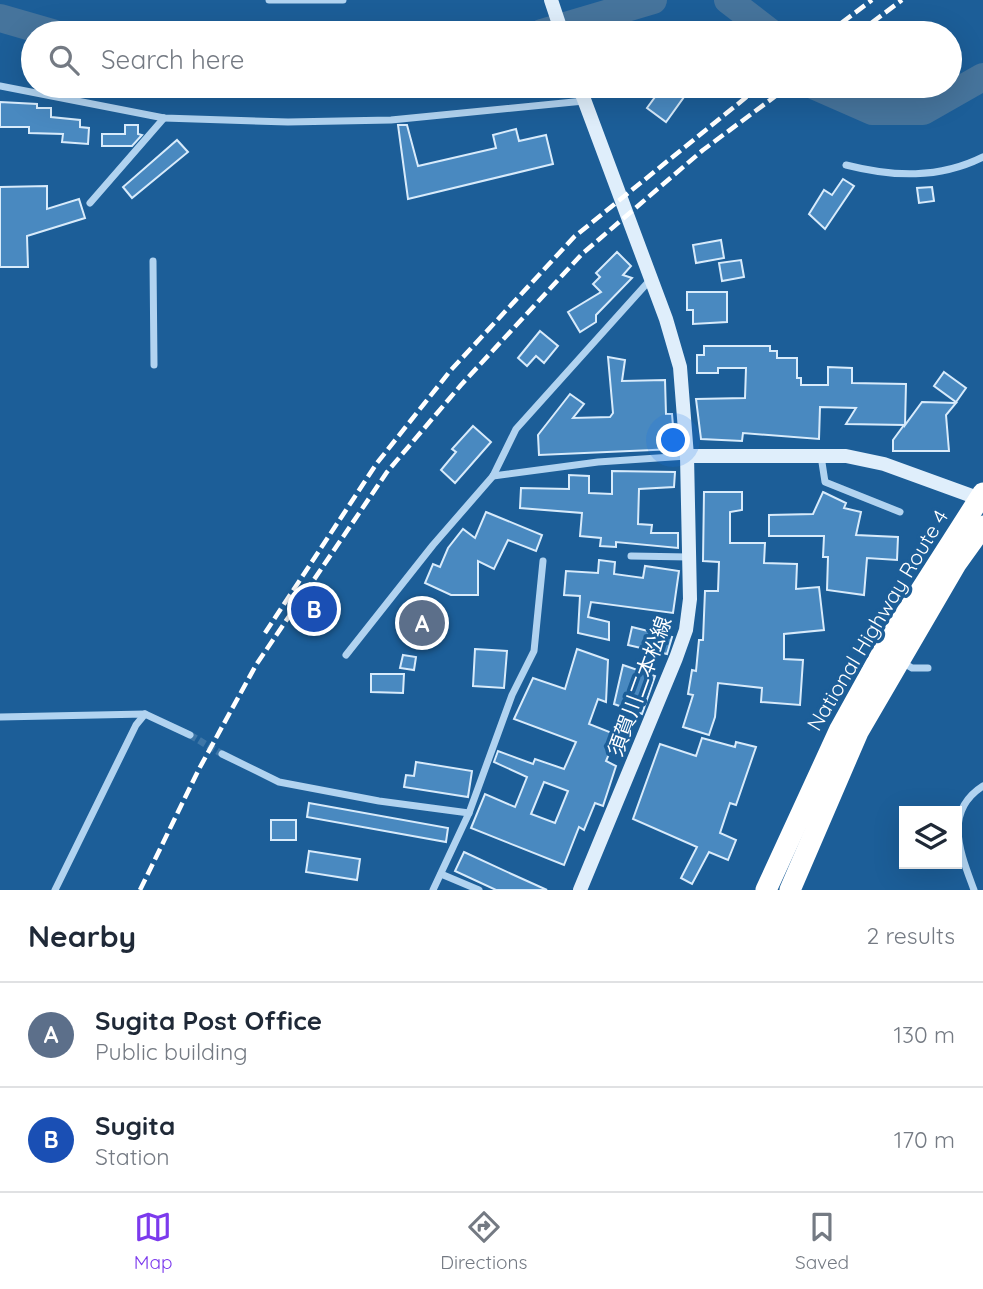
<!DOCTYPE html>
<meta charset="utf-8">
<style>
:root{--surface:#fff;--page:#f2f2f3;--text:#1f2937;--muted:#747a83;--line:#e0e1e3;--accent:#7c3aed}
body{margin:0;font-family:Quicksand,"Noto Sans JP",sans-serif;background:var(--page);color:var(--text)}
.controls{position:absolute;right:21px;bottom:21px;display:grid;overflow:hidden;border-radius:0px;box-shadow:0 7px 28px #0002}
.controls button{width:63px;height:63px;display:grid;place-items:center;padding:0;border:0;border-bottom:2px solid var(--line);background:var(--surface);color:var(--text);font:35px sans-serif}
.you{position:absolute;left:674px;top:441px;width:24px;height:24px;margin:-18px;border:5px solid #fff;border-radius:50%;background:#1a73e8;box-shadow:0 0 0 10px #1a73e833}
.badge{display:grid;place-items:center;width:46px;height:46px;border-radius:50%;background:var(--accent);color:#fff;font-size:23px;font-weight:700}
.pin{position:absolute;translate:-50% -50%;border:4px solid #fff;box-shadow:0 2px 7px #0006}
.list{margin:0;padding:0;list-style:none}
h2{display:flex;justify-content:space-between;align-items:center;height:91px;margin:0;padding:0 28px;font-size:30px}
h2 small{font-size:23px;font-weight:400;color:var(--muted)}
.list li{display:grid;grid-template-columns:46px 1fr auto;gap:21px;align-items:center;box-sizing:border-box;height:105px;padding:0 28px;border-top:2px solid var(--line)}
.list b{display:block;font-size:26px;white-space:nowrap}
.list p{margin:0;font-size:23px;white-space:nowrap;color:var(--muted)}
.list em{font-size:23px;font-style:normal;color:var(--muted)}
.icon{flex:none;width:38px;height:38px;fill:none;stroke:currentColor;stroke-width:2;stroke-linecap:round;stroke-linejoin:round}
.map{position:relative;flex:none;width:983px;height:890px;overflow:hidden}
.search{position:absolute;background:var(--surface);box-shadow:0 7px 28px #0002;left:21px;right:21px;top:21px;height:77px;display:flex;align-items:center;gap:18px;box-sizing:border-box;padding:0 24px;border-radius:38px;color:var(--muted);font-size:26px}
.sheet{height:301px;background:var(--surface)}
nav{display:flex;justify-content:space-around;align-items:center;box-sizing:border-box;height:98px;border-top:2px solid var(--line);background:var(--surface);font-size:19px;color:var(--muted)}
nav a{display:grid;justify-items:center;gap:4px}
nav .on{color:var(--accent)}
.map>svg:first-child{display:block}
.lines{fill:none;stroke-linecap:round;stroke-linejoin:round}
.river{stroke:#46749c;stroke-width:28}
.building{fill:#4989c0;stroke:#d8ebfb;stroke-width:2;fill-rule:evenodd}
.street-tunnel{stroke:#3e76a7;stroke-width:7;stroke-dasharray:7 3.5;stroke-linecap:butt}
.street{stroke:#b1d3f0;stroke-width:7}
.secondary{stroke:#dfeefb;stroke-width:14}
.highway{stroke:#fff;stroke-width:21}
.rail{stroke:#fff;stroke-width:4.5;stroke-dasharray:12 5;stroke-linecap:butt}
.labels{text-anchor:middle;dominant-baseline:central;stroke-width:7;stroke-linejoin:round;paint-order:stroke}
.street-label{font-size:21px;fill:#fff;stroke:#1c5e98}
</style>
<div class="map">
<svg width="983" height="890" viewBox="0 0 983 890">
<rect width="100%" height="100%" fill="#1c5e98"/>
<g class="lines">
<g class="river">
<path d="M728 0 771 33"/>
<path d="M0 18 52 33"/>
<path d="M542 33 653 0"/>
<path d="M815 86 872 111H923L983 77"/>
</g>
</g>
<g class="building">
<path d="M663 86H683L689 90 666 122 647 108Z"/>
<path d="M0 102 37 104V108H51V117L80 120V127L89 128 88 144 62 142 63 134 29 133V127H0Z"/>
<path d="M125 125H138V134L142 135 132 146H102V134H125Z"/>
<path d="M398 125H407L418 166 496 148 493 135 516 129 519 141 546 135 553 164 408 199Z"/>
<path d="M177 140 188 152 132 198 123 187Z"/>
<path d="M843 179 854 186 825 229 809 214 824 190 832 195Z"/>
<path d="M47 186V209L79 199 85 218 27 236 28 267H0V187Z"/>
<path d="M932 187 934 201 919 203 917 188Z"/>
<path d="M721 240 724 258 696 263 693 245Z"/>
<path d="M617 252 631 266 623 275 632 278 596 315V322L580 332 568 312 601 292 593 284 600 277 596 273Z"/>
<path d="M741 260 744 277 722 281 719 263Z"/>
<path d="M687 292H727V322L693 324V310H687Z"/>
<path d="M540 331 558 346 544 363 536 356 527 366 518 358Z"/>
<path d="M704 346H770V351H777V358H797V378H801V385H828V367L852 368V383L906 384 905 425 922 402 956 403 946 415 949 451H893V440L904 425 846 424 856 408 820 407 819 439 743 433 742 441 701 439 696 399 745 398 746 368H718V373H697V355H704Z"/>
<path d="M608 357 625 360 622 381 665 380 666 414H672L675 449 539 455 538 435 570 394 584 404 573 418 610 417 613 413Z"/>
<path d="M944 372 966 388 956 402 934 386Z"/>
<path d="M473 426 491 442 455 483 441 470 456 452 452 449Z"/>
<path d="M612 471 675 472 674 487 639 489 638 524 652 525 651 533H678V548L616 542V547L600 546 601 538 580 536 582 513 520 508 521 488 569 489V475L589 476V493L612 494Z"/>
<path d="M704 492H742V510L730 512V543H765L764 563 797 564 796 589 819 587 824 630 784 634V659L803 660 800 705 761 702 762 688 718 683 715 717 709 735 683 727 693 695 688 694 692 670 696 671 699 640H703L705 591H718L719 562 703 561Z"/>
<path d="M823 492 846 503 844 508 861 512 856 535 898 537 897 560 867 558 864 595 827 590 828 557H823L824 536H769V515L813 514Z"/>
<path d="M486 512 542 535 536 551 508 540 494 569 478 561V595H451L425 583 433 564 440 567 448 548 463 529 475 538Z"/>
<path d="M599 560 615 562 614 574 643 578 645 566 679 571 673 613 591 602 588 617 609 622V640L578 633 580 596 564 595 566 571 598 573Z"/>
<path d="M409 616 438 617V643H408Z"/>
<path d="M632 627 672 637 667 654 628 645Z"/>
<path d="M475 649 507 651 504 688 473 686Z"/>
<path d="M577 649 608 660 606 702 598 699 589 724 617 735 606 761 616 766 603 806 595 803 584 830 579 827 564 865 471 828 485 794 515 807 527 777 494 762 498 751 533 764 535 759 564 769 576 742 514 719 533 678 565 689ZM544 782 568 791 555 823 531 814Z"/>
<path d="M403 655 416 657 414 670 400 668Z"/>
<path d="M623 665 655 676 642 714 614 704Z"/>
<path d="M371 674H404L403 693 371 692Z"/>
<path d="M702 738 735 747 736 742 756 747 736 805 730 803 720 833 736 840 728 860 709 852 692 884 681 878 697 847 633 819 660 744 696 756Z"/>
<path d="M416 762 472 771 468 797 404 787 406 775 414 776Z"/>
<path d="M309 803 448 828 446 842 307 817Z"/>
<rect x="271" y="820" width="25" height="20"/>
<path d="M309 851 360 859 357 880 306 872Z"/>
<path d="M464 852 516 876 547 890H496L455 871Z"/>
</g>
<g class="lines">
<path class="street-tunnel" d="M190 735 222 754"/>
<g class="street">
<path d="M269 0H343"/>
<path d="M0 86 164 118 288 122 391 120 584 101"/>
<path d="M846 165C893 177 939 179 983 157"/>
<path d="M90 203 164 118"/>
<path d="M153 261 154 365"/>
<path d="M821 456 825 482 900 512"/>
<path d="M493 476 598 462 687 456"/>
<path d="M631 556 689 557"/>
<path d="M346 655 433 545 493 476 516 429 650 280"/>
<path d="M902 662 912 668H928"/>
<path d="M0 717 145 714 190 735"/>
<path d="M222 754 279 782 379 801 469 813"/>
<path d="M441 874 479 890"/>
<path d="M55 890 136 725 145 714"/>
<path d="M433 890 469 813 512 695 534 651 543 561"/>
<path d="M974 890C961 854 942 812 983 786"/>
</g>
<g class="secondary">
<path d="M551 0 562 33"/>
<path d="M579 86 666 319 680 367 687 456 690 599 686 630 676 658 580 890"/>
<path d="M687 456H846L884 464 983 500"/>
</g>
<g class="highway">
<path d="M766 890 840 729 891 637 983 493"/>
<path d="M790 890 858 732 956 564 983 526"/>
</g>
<g class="rail">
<path d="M828 33 872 0"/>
<path d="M858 33 902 0"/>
<path d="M265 633 377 463 451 370 574 237 760 86"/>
<path d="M140 890 199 769 256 665 387 472 461 385 582 254 703 150 789 86"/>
</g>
</g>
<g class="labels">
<g class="street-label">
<text transform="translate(877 620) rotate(-59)">National Highway Route 4</text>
<text transform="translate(639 686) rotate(-70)">須賀川二本松線</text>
</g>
</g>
</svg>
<div class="controls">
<button><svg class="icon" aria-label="layers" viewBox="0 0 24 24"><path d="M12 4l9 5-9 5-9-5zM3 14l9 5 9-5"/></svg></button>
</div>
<div class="you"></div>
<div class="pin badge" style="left:422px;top:623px;background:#5c6f8a">A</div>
<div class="pin badge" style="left:314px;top:609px;background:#1a4fb4">B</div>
<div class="search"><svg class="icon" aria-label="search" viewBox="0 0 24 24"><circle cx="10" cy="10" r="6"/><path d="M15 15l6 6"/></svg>Search here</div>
</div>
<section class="sheet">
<h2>Nearby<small>2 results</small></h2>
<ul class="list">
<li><span class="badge" style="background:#5c6f8a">A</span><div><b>Sugita Post Office</b><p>Public building</p></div><em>130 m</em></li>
<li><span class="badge" style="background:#1a4fb4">B</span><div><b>Sugita</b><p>Station</p></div><em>170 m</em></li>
</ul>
</section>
<nav>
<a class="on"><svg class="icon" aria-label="map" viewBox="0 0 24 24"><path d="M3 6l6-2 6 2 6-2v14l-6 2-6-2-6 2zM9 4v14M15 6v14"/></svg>Map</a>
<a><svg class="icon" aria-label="directions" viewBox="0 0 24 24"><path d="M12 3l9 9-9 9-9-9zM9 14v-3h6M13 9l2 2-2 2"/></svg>Directions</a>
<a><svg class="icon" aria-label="saved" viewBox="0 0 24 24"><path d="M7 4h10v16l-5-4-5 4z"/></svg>Saved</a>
</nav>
